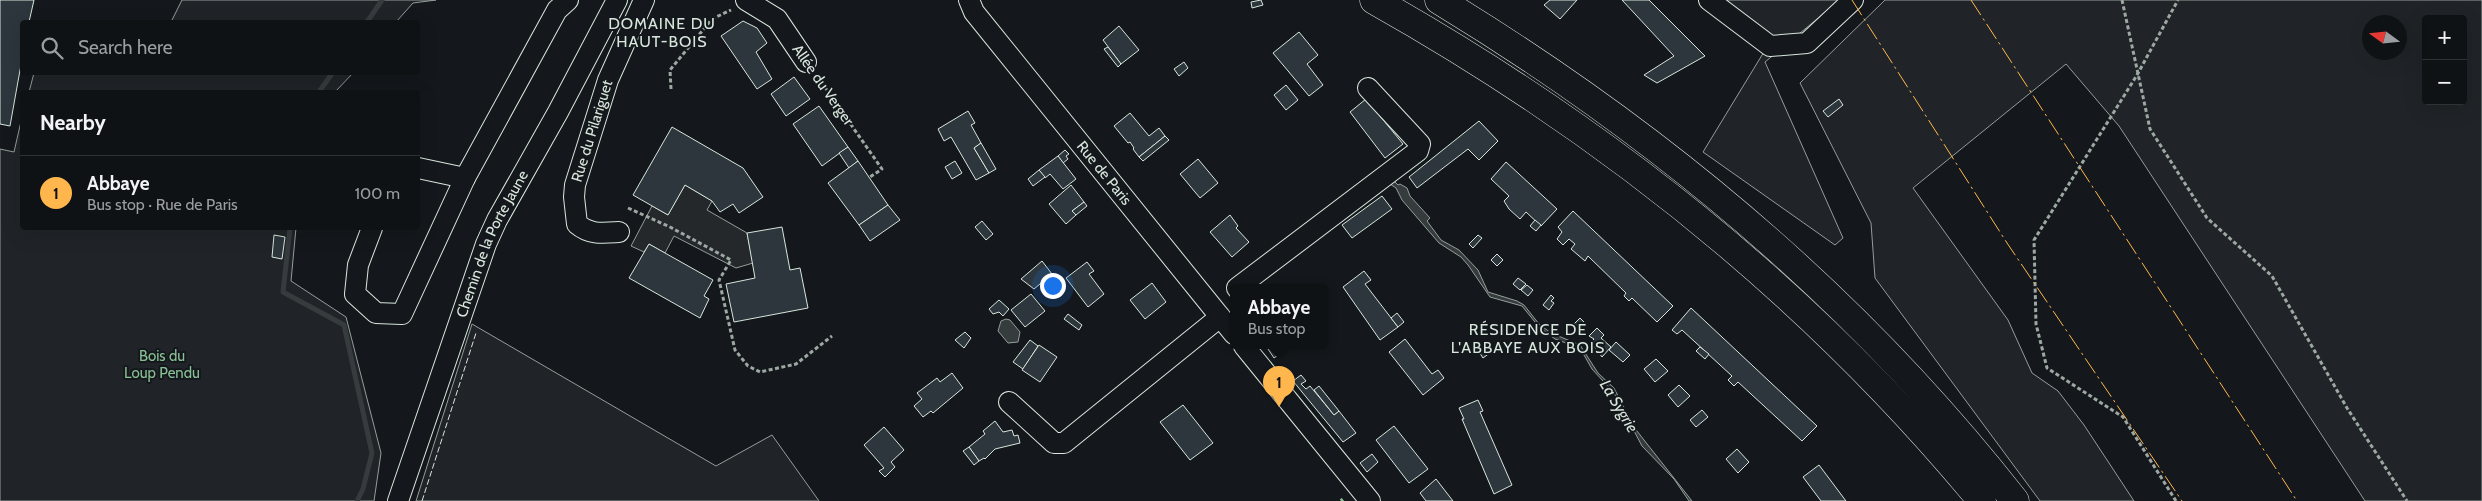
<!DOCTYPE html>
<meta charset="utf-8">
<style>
:root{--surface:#0f1215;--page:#181b1e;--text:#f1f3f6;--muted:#9b9ea0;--line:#2f3234;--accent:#ffb74d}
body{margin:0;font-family:Cabin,sans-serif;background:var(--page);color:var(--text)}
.controls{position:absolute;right:15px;top:15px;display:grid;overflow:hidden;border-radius:5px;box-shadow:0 5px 20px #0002}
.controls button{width:45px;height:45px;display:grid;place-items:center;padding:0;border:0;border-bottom:1px solid var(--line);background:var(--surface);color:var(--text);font:25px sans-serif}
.compass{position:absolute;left:2362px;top:15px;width:45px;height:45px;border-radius:50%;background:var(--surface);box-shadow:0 5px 20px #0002;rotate:285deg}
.you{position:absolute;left:1052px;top:285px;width:18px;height:18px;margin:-12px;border:4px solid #fff;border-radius:50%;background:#1a73e8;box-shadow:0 0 0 8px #1a73e833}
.badge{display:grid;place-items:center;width:32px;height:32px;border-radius:50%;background:var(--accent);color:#111;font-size:16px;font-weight:700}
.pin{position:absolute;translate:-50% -41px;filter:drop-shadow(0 1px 2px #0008)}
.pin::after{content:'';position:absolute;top:26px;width:18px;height:15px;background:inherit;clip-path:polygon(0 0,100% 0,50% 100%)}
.popup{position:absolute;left:1230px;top:284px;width:98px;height:65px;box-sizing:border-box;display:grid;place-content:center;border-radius:5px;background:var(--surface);filter:drop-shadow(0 1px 4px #0005);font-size:16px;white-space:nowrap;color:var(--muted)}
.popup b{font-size:19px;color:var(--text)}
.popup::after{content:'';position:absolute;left:50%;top:100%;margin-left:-10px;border:10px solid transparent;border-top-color:var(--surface)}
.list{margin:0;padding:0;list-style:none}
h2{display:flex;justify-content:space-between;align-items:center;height:65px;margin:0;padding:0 20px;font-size:21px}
h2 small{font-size:16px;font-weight:400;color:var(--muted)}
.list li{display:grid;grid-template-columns:32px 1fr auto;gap:15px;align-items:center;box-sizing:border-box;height:75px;padding:0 20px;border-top:1px solid var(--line)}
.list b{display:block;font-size:19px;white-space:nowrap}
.list p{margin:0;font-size:16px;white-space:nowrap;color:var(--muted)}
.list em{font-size:16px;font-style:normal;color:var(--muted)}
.icon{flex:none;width:28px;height:28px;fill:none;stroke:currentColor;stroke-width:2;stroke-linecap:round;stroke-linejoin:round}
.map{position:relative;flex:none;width:2482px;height:501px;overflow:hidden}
.search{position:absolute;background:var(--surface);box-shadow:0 5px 20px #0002;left:20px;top:20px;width:400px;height:55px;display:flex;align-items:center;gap:12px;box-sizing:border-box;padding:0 18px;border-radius:5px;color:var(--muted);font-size:19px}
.panel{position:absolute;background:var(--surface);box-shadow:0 5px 20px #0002;left:20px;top:90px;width:400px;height:140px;border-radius:5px}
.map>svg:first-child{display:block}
.green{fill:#202428;stroke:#939e99;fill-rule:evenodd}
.parking{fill:#24282b;stroke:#939e99}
.water{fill:#363b3e;stroke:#939e99}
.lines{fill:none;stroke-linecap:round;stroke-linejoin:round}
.stream{stroke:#363b3e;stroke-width:5}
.building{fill:#2c363c;stroke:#d8e6dc}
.minor-casing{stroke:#d8e6dc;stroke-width:22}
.highway-casing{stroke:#d8e6dc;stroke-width:29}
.path{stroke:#9da8a2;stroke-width:3;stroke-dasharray:4 2.5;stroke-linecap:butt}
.minor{stroke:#14181c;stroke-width:20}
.highway{stroke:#14181c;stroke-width:28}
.hedge{stroke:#8ac095;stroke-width:4;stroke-dasharray:2.5 4;stroke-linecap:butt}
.fence{stroke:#d8e6dc;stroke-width:1;stroke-dasharray:6 2.5;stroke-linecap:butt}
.power{stroke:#ffb74d;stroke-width:1;stroke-dasharray:18 4 2.5 4;stroke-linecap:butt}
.labels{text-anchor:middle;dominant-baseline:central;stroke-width:4;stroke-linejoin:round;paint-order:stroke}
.street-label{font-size:15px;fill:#d8e6dc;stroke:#14181c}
.park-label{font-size:15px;fill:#8ac095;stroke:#14181c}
.neighbourhood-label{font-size:16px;letter-spacing:1px;fill:#d8e6dc;stroke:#14181c}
.water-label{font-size:16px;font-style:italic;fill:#d8e6dc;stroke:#14181c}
</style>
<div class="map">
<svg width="2482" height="501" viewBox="0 0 2482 501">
<rect width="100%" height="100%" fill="#14181c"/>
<g class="green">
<path d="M182 0H436L413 3 396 22H171Z"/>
<path d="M1724 0H1840L1765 62 1843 238 1835 245 1703 152 1773 37Z"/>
<path d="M1885 0H2482V501H2365L2119 126 2066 64 1913 188 2008 320 2032 373 2058 391 2084 425 2134 501H2040L1875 278 1871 223 1800 83ZM2426 19H2463V101H2426ZM2370 22H2400V52H2370Z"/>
<path d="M34 73H353L335 92H29Z"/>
<path d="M22 117V228H296L291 281 346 317 381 453 374 501H0V149L14 152Z"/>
<path d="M472 324 716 466 772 435 819 501H416Z"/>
</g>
<path class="parking" d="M685 185 712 201 707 210 747 233 753 263 736 268 674 236 665 253 649 244 644 252 631 246 652 206 668 215Z"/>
<g class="water">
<path d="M1397 179 1394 181 1398 185 1400 184 1407 188 1410 196 1430 218 1427 221 1441 240 1459 250 1478 270 1488 292 1517 301 1524 305 1539 324 1551 333 1580 345 1598 373 1614 388 1633 426 1692 501H1689L1674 479 1642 446 1614 393 1592 369 1580 348 1555 339 1539 327 1522 306 1490 297 1468 265 1461 257 1439 243 1402 200 1396 188 1387 182Z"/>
<path d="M1006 319 1010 320 1020 332 1018 342 1008 343 998 331 1001 321Z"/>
</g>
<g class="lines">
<g class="stream">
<path d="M367 22 382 0"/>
<path d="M319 92 333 72"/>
<path d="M290 228 283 292 344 325 372 453 363 489 357 501"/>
</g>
</g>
<g class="building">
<path d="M0 0H34L29 22H22V59L10 126 0 124Z"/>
<path d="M1261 0 1263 5 1252 8 1251 2Z"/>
<path d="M1550 0H1577L1560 19 1544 5Z"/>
<path d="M1622 0H1649L1705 56 1657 83 1644 75 1674 56Z"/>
<path d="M743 21 757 28 767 43 756 52 772 79 757 89 721 36Z"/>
<path d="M1119 26 1139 50 1121 64 1103 40Z"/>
<path d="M1299 32 1318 55 1307 64 1323 85 1309 96 1273 53Z"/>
<path d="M1108 47 1121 64 1118 67 1104 49Z"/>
<path d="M1184 62 1188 68 1179 76 1174 69Z"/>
<path d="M794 77 810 99 786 116 771 94Z"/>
<path d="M1286 85 1298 100 1286 110 1274 95Z"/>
<path d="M1366 99 1403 144 1385 158 1350 112Z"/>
<path d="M1839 99 1843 105 1828 117 1823 111Z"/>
<path d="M819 106 848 147 822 166 793 124Z"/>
<path d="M968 111 975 123 971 125 981 143 974 148 989 173 976 180 951 137 944 141 938 129Z"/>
<path d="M1130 113 1149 136 1159 128 1165 136 1139 157 1133 149 1134 148 1130 142 1128 143 1114 126Z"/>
<path d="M1479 121 1498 141 1479 160 1468 149 1417 188 1409 177Z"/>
<path d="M672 127 743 168 763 197 739 213 733 204 720 212 712 201 685 185 668 215 633 195Z"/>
<path d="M1165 136 1169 140 1143 161 1139 157Z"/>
<path d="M981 143 996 169 989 173 974 148Z"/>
<path d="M848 147 858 161 849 168 839 153Z"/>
<path d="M1065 150 1069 154 1066 156 1068 159 1063 163 1058 156Z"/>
<path d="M1058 156 1076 179 1063 189 1050 174 1045 178 1039 170Z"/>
<path d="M1198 159 1218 183 1200 198 1180 174Z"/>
<path d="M858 161 888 205 859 225 828 183Z"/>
<path d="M955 161 962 173 952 179 945 167Z"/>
<path d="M1506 162 1557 209 1541 226 1526 212 1520 219 1509 209 1504 201 1509 196 1491 179Z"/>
<path d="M1039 170 1045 177 1033 186 1028 179Z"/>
<path d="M1071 185 1084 202 1072 211 1076 215 1066 224 1049 204Z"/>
<path d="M1382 196 1392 209 1352 238 1342 225Z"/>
<path d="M1084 202 1087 206 1076 215 1072 211Z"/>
<path d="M888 205 900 220 870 241 859 225Z"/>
<path d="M1573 211 1673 306 1657 322 1632 298 1629 301 1624 296 1626 293 1588 256 1585 261 1571 249 1575 244 1569 239 1563 245 1557 239 1562 232 1558 227Z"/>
<path d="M1230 215 1238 226 1236 228 1249 242 1232 257 1210 232Z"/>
<path d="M1535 220 1541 225 1536 231 1530 226Z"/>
<path d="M982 221 993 234 986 240 975 227Z"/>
<path d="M782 227 790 270 800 268 808 308 734 322 726 284 755 278 747 233Z"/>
<path d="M274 235 285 237 282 259 272 257Z"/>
<path d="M1478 235 1482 238 1473 248 1469 244Z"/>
<path d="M649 244 713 280 704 296 709 299 700 318 629 278Z"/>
<path d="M1497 254 1503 260 1497 266 1491 260Z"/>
<path d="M1042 261 1052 274 1034 289 1021 279Z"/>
<path d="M1087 262 1094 271 1089 274 1104 294 1088 307 1066 278Z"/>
<path d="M1364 271 1371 280 1365 284 1398 327 1380 340 1343 287Z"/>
<path d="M1518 278 1526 284 1520 290 1513 284Z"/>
<path d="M1152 283 1166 302 1145 319 1130 300Z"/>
<path d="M1527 285 1533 290 1528 296 1521 290Z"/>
<path d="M1031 294 1045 311 1025 327 1011 310Z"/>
<path d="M1551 295 1554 298 1551 301 1554 303 1549 310 1543 305Z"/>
<path d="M999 300 1009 309 1003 316 999 312 993 314 989 309Z"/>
<path d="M1691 308 1817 426 1802 441 1738 382 1734 386 1728 380 1732 376 1682 330 1677 334 1672 330Z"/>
<path d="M1397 313 1404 322 1398 327 1391 318Z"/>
<path d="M1068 314 1082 325 1079 330 1064 319Z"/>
<path d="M1580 318 1585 323 1578 330 1573 325Z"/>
<path d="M1597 328 1604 335 1601 338 1611 347 1602 357 1591 342 1594 339 1589 336Z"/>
<path d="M965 332 971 338 964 348 955 340Z"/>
<path d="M1405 339 1432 374 1438 370 1444 378 1423 395 1389 352Z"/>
<path d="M1030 340 1038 346 1023 369 1013 362Z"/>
<path d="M1616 342 1630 355 1623 362 1609 350Z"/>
<path d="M1039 345 1057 357 1040 382 1022 370Z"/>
<path d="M1266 346H1282L1285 350 1274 358Z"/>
<path d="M1487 346 1491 352 1483 358 1479 352Z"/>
<path d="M1700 347 1709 354 1705 359 1696 351Z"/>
<path d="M1656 359 1668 371 1655 382 1644 369Z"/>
<path d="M952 373 963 388 933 413 931 411 923 417 914 406 922 399 917 393 937 378 940 382Z"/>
<path d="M1301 375 1306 381 1301 384 1306 389 1310 386 1334 415 1339 411 1356 433 1343 442 1293 381Z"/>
<path d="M1679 385 1690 396 1678 407 1668 395Z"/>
<path d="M1319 386 1339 411 1334 415 1314 390Z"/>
<path d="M1478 400 1483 411 1480 412 1512 485 1494 494 1462 419H1464L1459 408Z"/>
<path d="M1183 405 1213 443 1190 460 1160 422Z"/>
<path d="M1702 410 1708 417 1696 427 1690 420Z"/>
<path d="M995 421 1003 432 1012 430 1014 436 1018 435 1020 443 995 449 985 459 984 458 979 461 969 447 985 434 983 431Z"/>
<path d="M1394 426 1428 469 1409 483 1376 440Z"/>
<path d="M884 427 904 450 891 462 895 467 885 477 879 471 884 468 864 445Z"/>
<path d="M969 447 979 461 974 465 963 451Z"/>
<path d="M1737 449 1749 462 1738 473 1726 459Z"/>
<path d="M1372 454 1378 462 1367 472 1360 463Z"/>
<path d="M1819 465 1846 501H1821L1803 477Z"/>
<path d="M1436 479 1453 501H1426L1420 493Z"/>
</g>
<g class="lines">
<defs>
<g id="minor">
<path d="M746 0 777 19 806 62"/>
<path id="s1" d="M969 0 974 12 1234 334"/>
<path d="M1709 0 1770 46 1807 43 1853 0"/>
<path d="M418 168 465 178"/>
<path d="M372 228 358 265 355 294 376 313 402 314 465 178 557 10 568 0"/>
<path id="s2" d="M619 232C603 233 590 235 577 224L574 197 575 185 608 80 644 0"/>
<path d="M1237 288 1418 151 1420 144 1368 88"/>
<path d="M1244 346 1370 501"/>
<path d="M1009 402 1054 443H1064L1220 317"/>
<path id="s3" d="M398 501 486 244 497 220 558 112 617 0"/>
</g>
<g id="highway">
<path d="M1374 0C1607 131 1812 295 1982 501"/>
<path d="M1439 0C1658 133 1857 299 2015 501"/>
</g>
</defs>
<use href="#minor" class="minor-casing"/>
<use href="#highway" class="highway-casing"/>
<g class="path">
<path d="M2122 0 2150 129 2207 218 2272 276 2347 408 2407 501"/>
<path d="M817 76 882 169 870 177"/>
<path d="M671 89 670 70 712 19 731 10"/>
<path d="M628 208 670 227 731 260 719 280 735 350 748 366 760 372 796 364 832 336"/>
<path d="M2176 501 2123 417 2047 368 2036 324 2034 240 2137 75 2178 0"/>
</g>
<use href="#minor" class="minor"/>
<use href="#highway" class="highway"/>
<path class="hedge" d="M1341 501 1346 497"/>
<path class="fence" d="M422 501 476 333"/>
<g class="power">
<path d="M1852 0 2007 243 2182 501"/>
<path d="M1971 0 2297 501"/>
</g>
</g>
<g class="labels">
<g class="street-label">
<text transform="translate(823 85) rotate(55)">Allée du Verger</text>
<text stroke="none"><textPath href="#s2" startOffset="140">Rue du Pilariguet</textPath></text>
<text stroke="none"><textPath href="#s1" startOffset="220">Rue de Paris</textPath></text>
<text stroke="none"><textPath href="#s3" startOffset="274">Chemin de la Porte Jaune</textPath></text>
</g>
<g class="park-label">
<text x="162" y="356">Bois du<tspan x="162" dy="17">Loup Pendu</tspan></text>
</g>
<g class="neighbourhood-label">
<text x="662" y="23">DOMAINE DU<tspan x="662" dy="18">HAUT-BOIS</tspan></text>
<text x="1528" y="329">RÉSIDENCE DE<tspan x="1528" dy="18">L'ABBAYE AUX BOIS</tspan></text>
</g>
<g class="water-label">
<text transform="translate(1619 406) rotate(59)">La Sygrie</text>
</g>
</g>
</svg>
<div class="controls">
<button>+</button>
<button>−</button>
</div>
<svg class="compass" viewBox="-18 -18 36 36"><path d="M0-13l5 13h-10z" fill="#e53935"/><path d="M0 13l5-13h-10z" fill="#9b9ea0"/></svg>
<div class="you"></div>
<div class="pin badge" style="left:1279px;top:407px">1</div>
<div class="popup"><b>Abbaye</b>Bus stop</div>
<div class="search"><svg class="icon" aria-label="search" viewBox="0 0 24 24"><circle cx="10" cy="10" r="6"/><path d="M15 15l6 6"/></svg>Search here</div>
<section class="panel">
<h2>Nearby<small></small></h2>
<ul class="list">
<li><span class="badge">1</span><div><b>Abbaye</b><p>Bus stop · Rue de Paris</p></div><em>100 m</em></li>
</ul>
</section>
</div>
